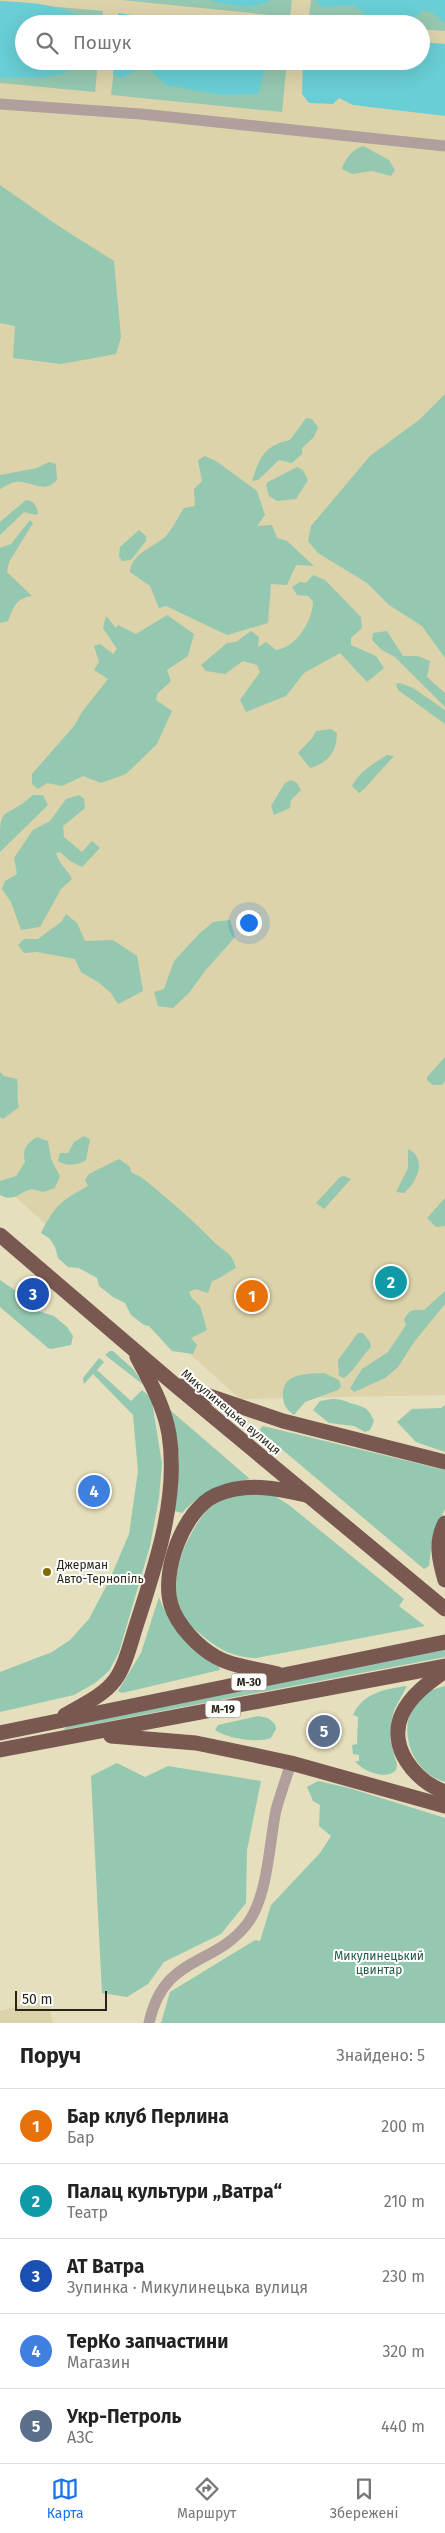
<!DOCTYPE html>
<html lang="uk">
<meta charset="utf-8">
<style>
:root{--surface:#fff;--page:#f2f2f2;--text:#222;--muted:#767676;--line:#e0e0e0;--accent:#1a73e8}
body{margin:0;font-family:"Fira Sans",sans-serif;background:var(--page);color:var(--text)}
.scale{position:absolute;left:15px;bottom:12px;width:92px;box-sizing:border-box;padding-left:5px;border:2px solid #282518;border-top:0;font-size:14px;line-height:18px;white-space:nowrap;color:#282518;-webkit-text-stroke:4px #fff;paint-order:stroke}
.you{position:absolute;left:248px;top:922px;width:18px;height:18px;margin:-12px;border:4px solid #fff;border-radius:50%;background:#1a73e8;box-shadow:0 0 0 8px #1a73e833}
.badge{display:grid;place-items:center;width:32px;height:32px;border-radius:50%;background:var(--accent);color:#fff;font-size:16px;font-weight:700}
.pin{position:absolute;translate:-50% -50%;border:2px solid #fff;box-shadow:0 1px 5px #0006}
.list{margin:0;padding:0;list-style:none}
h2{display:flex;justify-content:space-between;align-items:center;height:65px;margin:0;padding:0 20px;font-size:21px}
h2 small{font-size:16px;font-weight:400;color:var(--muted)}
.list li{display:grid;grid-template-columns:32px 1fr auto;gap:15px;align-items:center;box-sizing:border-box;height:75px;padding:0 20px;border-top:1px solid var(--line)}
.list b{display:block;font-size:19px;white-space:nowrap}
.list p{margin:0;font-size:16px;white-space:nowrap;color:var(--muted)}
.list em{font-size:16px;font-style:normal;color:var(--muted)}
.icon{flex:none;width:28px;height:28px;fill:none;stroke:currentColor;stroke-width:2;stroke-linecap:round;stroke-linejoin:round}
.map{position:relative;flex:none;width:445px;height:2023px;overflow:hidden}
.search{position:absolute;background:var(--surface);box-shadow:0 5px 20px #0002;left:15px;right:15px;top:15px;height:55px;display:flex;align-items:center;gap:12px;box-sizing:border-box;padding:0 18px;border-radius:28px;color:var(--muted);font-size:19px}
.sheet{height:440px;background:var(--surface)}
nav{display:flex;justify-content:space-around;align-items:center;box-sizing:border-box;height:70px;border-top:1px solid var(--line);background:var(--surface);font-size:14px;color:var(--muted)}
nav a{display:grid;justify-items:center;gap:2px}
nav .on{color:var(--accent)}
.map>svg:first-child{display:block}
.built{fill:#dcd3ab;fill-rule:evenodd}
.green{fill:#94c8b0}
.water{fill:#69ced5}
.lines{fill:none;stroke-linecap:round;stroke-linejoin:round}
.street{stroke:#b09f9c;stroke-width:11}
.highway{stroke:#795851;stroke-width:15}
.poi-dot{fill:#806a01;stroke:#fff;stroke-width:2}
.labels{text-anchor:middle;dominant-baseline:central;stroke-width:4;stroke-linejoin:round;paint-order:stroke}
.shield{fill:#fff;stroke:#68665d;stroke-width:1}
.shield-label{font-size:11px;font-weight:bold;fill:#282518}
.street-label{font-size:12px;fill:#282518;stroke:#fff}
.poi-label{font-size:12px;fill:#282518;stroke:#fff;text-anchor:start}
.park-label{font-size:12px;fill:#225f48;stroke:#fff}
</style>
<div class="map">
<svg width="445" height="2023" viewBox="0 0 445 2023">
<rect width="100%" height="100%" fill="#e6dfbd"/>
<g class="built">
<path d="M0 0H445V1395L240 1399 0 1183ZM24 24H421V61H24Z"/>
<path d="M47 1998 53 2023H0V2011Z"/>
</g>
<g class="green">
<path d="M121 0H292L290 17Z"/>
<path d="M311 0H445V31L421 29V24H373L309 17Z"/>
<path d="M0 2 103 11 102 24H24V61H98L95 92 0 83Z"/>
<path d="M115 61H287L282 112 111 95Z"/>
<path d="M363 146 389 160 395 170 391 176 372 171 352 174 342 169C345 158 353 149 363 146Z"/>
<path d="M0 185 60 227 114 261 121 337 116 354 61 364 13 358 15 326 0 323Z"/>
<path d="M445 394V658L422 626 389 605 367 583 318 553 308 541 311 526 370 456 419 420Z"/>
<path d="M306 418 312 419 318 427 314 437 302 448V454L292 463 279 460 258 480 252 481C259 458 265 445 290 440Z"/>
<path d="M205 456 216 461 257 491 265 515 257 526 272 525 277 538 287 541 314 566 296 565 287 585 271 584 268 623 227 635 166 606 159 608 150 586 130 572C131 553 155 547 166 536 173 528 178 517 184 508L195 506 194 489 202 481 198 460Z"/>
<path d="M49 462 56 464 57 480C43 495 31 480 15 482 10 483 4 487 0 489V475L37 468Z"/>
<path d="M297 467 303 470 308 480 296 499 277 501 269 496 266 485 268 482Z"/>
<path d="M26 500C34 501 37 506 38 513L36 515 24 512 0 535V522Z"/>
<path d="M30 520 33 523 9 562 7 572 32 596C16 598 13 608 8 621L0 623V548L11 544Z"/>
<path d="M139 530 146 536V541L131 560 122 561 119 556 120 547Z"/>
<path d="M313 575 325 580 361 617 362 628 351 638V645L376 656 384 668 367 682 340 653 304 673 286 696 246 712 240 700 260 672 257 665 243 661 225 674 206 671 201 665 227 643 236 642 251 631 259 637 258 647 266 642 276 650C297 647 313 620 313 601L308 596 297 595 292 587 300 582 306 583Z"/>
<path d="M167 615 194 634 188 656 167 670 171 681 157 694 156 700 172 711 157 744 126 774 101 783 83 776 62 786 47 783 38 789 32 784V774L74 726 82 712 108 679 94 670 99 662 94 646 100 644 113 654 117 649 103 628 106 616 116 628 118 625 136 634Z"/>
<path d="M387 631 403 656H418L430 661 427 677 445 693V707L395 657 382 650 372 640 373 633Z"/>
<path d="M400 683 413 688 445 710V724L398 690 396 684Z"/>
<path d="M331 729 337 733C337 752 328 763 310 768L298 753 313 737 316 731Z"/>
<path d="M387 755 394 756 364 789 359 793 352 786C360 771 373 764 387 755Z"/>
<path d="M291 780 297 783 301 790 291 800 290 808 274 815 271 806 285 783Z"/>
<path d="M33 795H43L48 805 0 852C0 801 1 823 33 795Z"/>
<path d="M79 795 84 799 85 808 63 826 64 837 82 852 92 841 100 848 82 867 70 861 60 852 56 853C59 864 67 869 72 879L61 889 40 927 21 930 11 902 2 889 5 881 17 874 14 858 33 830 50 821 66 799Z"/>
<path d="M66 914 77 923 85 941 113 940 137 956 143 991 118 1004 111 993 98 982 81 972 75 959 37 952 24 953 18 945 24 939H38L61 922Z"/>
<path d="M230 920 235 937 205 971 189 993 173 1008 158 1006 154 992 164 989 174 961 199 934 213 922Z"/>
<path d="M445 1057V1081L442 1085H433L427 1080V1077Z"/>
<path d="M0 1072 4 1076 17 1079C19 1089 16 1097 19 1107L3 1119 0 1117Z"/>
<path d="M84 1136 90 1139 86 1160C78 1165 66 1167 58 1161L60 1153H68L74 1142Z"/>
<path d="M37 1137 48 1141 51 1159 60 1176 55 1188 43 1192 32 1189C19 1192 14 1203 0 1195V1181L16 1176 25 1162C22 1149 26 1144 37 1137Z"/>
<path d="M408 1149C428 1159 417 1182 404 1193L396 1192 408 1168Z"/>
<path d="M119 1159 130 1167 131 1172 141 1177C167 1198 191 1218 214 1242 225 1253 231 1251 236 1268 227 1272 222 1278 212 1281L208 1293 195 1289 189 1292 191 1297 200 1306 207 1330 191 1338 197 1345 193 1354 172 1351 149 1326 144 1325 131 1315 125 1303 113 1297 99 1286 97 1278 79 1268 68 1267 58 1258 55 1247 50 1239 41 1233C55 1205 62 1200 88 1186L85 1180 89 1174Z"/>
<path d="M344 1176 351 1179 324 1209 316 1203 340 1177Z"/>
<path d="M445 1198V1226L436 1227 427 1218Z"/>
<path d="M0 1280 19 1293V1298L28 1301 35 1310 54 1316 67 1327 73 1336 71 1345 51 1349 48 1348 0 1307Z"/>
<path d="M445 1291V1304L414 1342 398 1367 385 1378 354 1392 350 1388 362 1369 388 1352 406 1325 404 1320C409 1310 412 1309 424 1310Z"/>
<path d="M358 1333H363L370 1342 371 1347C364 1354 351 1374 344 1378L339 1376 338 1360Z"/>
<path d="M110 1351H113L133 1369 145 1386 105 1355Z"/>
<path d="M99 1358 104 1362 97 1370 131 1401 142 1390 150 1397 152 1402 162 1464 159 1498 150 1546 119 1652 109 1671 95 1683 74 1695 0 1712V1672L52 1652 70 1640 89 1619 110 1579 129 1534 138 1471 133 1415 93 1374 84 1384 83 1378Z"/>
<path d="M324 1373 339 1380 341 1386 338 1390 305 1402 294 1415C287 1410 283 1405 283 1396 282 1373 305 1374 324 1373Z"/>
<path d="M331 1399C340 1399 343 1400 350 1403 363 1407 368 1406 374 1421L370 1430 365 1432 354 1426 329 1423 313 1410 320 1401Z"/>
<path d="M445 1405V1452L416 1442 397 1422 412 1409 441 1408Z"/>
<path d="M170 1410 250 1479C221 1484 202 1491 182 1513L175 1511 179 1457Z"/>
<path d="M263 1426 445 1470V1509L433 1534 429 1566 424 1569 259 1430Z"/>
<path d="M249 1493 273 1495 289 1505 404 1599 399 1606 425 1626 256 1658C234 1657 221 1651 204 1637 196 1630 186 1623 181 1613 171 1589 178 1557 190 1536 197 1523 204 1511 216 1503 226 1497 238 1495 249 1493Z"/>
<path d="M159 1597C170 1628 190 1651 219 1667L220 1670 122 1693 118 1691 141 1653Z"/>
<path d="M445 1648V1657L63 1730 68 1726Z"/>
<path d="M407 1686 394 1710 391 1723 390 1739 397 1765 396 1770C386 1781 362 1771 355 1761H359V1755L353 1754 352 1745 357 1744 358 1717 353 1715C363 1693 384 1689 407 1686Z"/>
<path d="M445 1686V1782C409 1772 393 1721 423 1695 429 1690 438 1688 445 1686Z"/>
<path d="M258 1716 268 1718 275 1724 276 1729 271 1738C257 1743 228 1739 215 1730L218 1725Z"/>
<path d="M117 1763 145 1777 168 1766 261 1781 247 1850 246 1903 221 1934 164 1962 148 1984 127 1997 102 1993 91 1776Z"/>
<path d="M318 1781 349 1788 445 1818V2023H161L170 1992 255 1940 260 1941 271 1905 320 1853 331 1836 319 1826 320 1805 313 1801 307 1787Z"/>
</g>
<g class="water">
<path d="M210 0H270C254 11 227 6 210 0Z"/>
<path d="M315 0H445V23L431 12 422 10 414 19 402 21 368 17 354 5 323 7Z"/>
<path d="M0 1C33 3 61 3 90 23L24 24V61H81C61 84 28 76 0 78Z"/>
<path d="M119 13 156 19 235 24H113Z"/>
<path d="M421 42 445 44V116L353 105 339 98 333 104 309 103 302 94 303 61H421Z"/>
<path d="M114 61H267L258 94 222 95 166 85 148 68 137 69 123 78 113 75Z"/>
</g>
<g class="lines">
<g class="street">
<path d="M0 104 141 114 445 146"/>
<path d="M149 2023C164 1954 214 1967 247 1924 268 1897 269 1844 276 1810 280 1795 286 1779 291 1763"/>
</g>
<g class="highway">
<path d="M0 1235 174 1384 445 1609"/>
<path d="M180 1386 283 1421 445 1462"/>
<path d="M445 1523C435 1542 439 1560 445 1580"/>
<path d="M445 1671C428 1683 411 1695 402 1714 387 1747 415 1781 445 1792"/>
<path d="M278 1674C258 1669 234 1667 216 1657 198 1647 177 1625 171 1605 161 1572 183 1510 216 1495 246 1482 276 1488 306 1495"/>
<path d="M65 1715C82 1705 103 1696 115 1680 126 1665 131 1641 137 1623 156 1564 179 1497 169 1434 164 1406 150 1381 137 1357"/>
<path d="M0 1733 445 1642"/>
<path d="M111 1736 196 1743 254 1755 291 1763 445 1806"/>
<path d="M0 1750 445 1666"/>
</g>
</g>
<circle class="poi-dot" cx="47" cy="1572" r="5"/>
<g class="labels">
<g class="shield">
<rect x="231.5" y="1673.5" width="35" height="17" rx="4"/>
<rect x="205.5" y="1700.5" width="35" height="17" rx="4"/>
</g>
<g class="shield-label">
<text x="249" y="1682">М-30</text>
<text x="223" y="1709">М-19</text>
</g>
<g class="street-label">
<text transform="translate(231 1412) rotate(40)">Микулинецька вулиця</text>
</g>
<g class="poi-label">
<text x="57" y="1565">Джерман<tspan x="57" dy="14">Авто-Тернопіль</tspan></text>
</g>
<g class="park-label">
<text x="379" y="1956">Микулинецький<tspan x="379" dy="14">цвинтар</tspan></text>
</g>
</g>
</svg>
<div class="scale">50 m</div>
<div class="you"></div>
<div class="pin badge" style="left:252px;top:1296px;background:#e8710a">1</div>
<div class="pin badge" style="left:391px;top:1282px;background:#0f9aa8">2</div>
<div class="pin badge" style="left:33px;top:1294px;background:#1a4fb4">3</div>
<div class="pin badge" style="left:94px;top:1491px;background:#3f7fe0">4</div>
<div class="pin badge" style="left:324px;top:1731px;background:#5c6f8a">5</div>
<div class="search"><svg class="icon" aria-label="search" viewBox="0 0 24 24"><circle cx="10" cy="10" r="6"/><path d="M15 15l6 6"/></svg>Пошук</div>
</div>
<section class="sheet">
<h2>Поруч<small>Знайдено: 5</small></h2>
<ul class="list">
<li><span class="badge" style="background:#e8710a">1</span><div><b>Бар клуб Перлина</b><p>Бар</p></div><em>200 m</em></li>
<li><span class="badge" style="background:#0f9aa8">2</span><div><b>Палац культури „Ватра“</b><p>Театр</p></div><em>210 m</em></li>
<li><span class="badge" style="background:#1a4fb4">3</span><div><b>АТ Ватра</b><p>Зупинка · Микулинецька вулиця</p></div><em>230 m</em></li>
<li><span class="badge" style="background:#3f7fe0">4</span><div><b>ТерКо запчастини</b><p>Магазин</p></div><em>320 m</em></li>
<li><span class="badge" style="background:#5c6f8a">5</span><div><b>Укр-Петроль</b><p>АЗС</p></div><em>440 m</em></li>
</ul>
</section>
<nav>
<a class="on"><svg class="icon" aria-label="map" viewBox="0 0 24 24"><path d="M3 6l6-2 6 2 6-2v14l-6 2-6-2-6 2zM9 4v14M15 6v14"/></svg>Карта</a>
<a><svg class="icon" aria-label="directions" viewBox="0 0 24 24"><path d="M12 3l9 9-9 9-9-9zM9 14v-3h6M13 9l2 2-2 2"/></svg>Маршрут</a>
<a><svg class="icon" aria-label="saved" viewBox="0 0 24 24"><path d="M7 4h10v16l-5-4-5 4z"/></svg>Збережені</a>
</nav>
